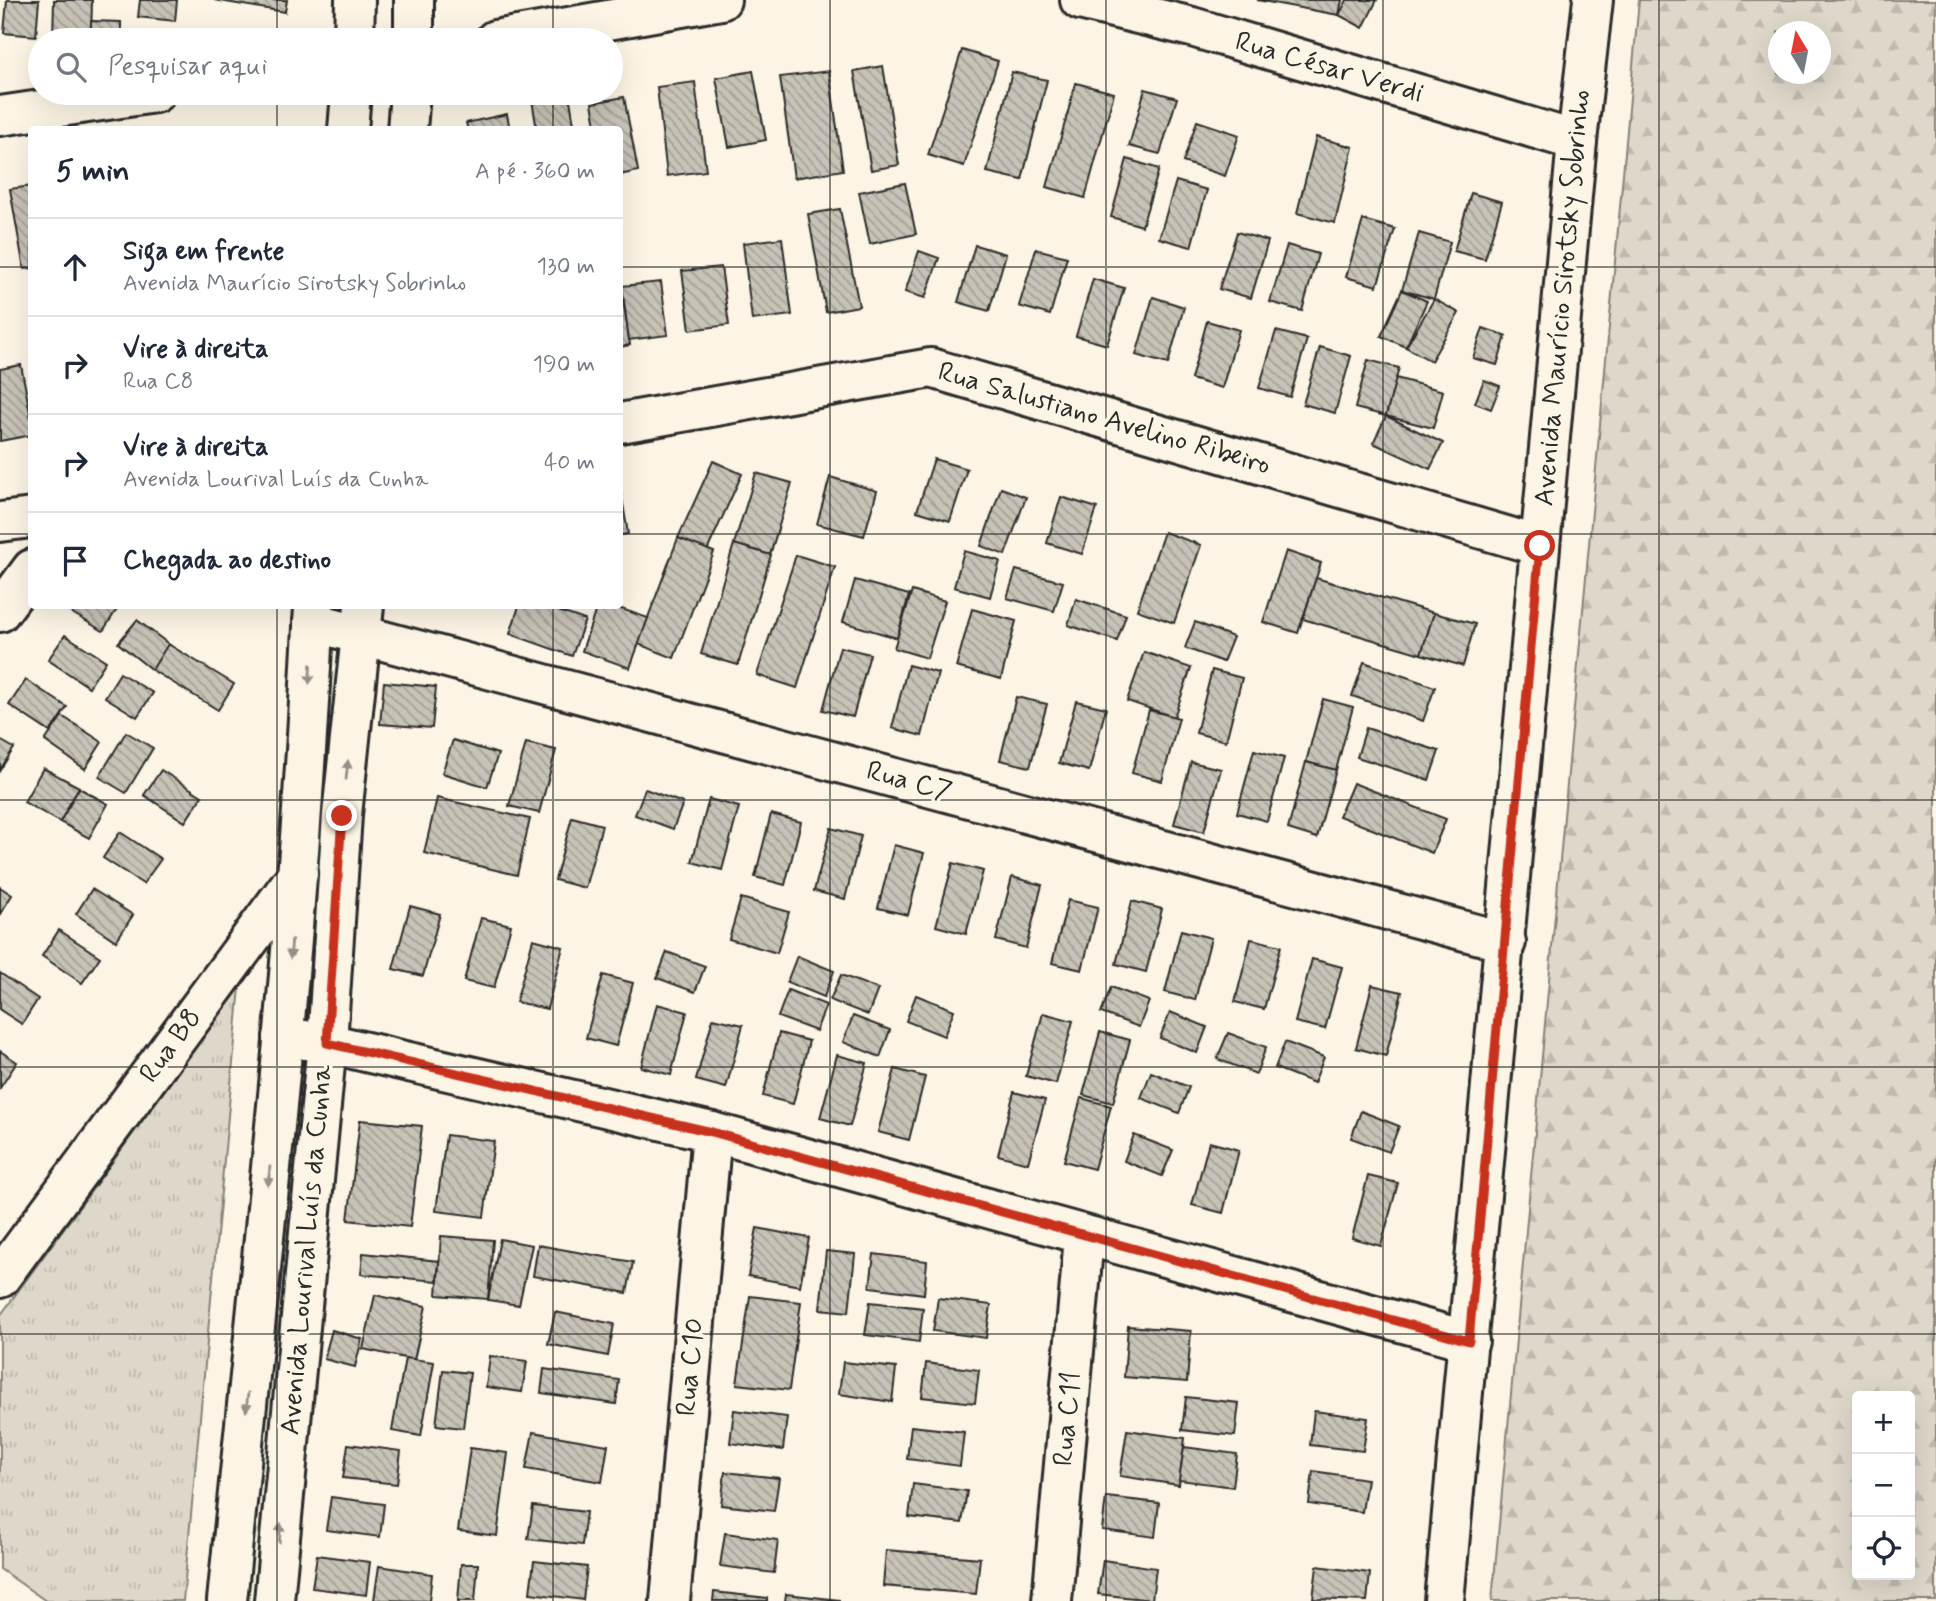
<!DOCTYPE html>
<html lang="pt">
<meta charset="utf-8">
<style>
:root{--surface:#fff;--page:#f6f6f7;--text:#1f2937;--muted:#747a83;--line:#e0e1e3}
body{margin:0;font-family:Mynerve,sans-serif;background:var(--page);color:var(--text)}
.controls{position:absolute;right:21px;bottom:21px;display:grid;overflow:hidden;border-radius:7px;box-shadow:0 7px 28px #0002}
.controls button{width:63px;height:63px;display:grid;place-items:center;padding:0;border:0;border-bottom:2px solid var(--line);background:var(--surface);color:var(--text);font:35px sans-serif}
.compass{position:absolute;left:1768px;top:21px;width:63px;height:63px;border-radius:50%;background:var(--surface);box-shadow:0 7px 28px #0002;rotate:350deg}
.stop{position:absolute;width:21px;height:21px;margin:-16px;border:5px solid #c8321e;border-radius:50%;background:#fff}
.stop.end{background:#c8321e;border-color:#fff;box-shadow:0 2px 7px #0008}
.list{margin:0;padding:0;list-style:none}
h2{display:flex;justify-content:space-between;align-items:center;height:91px;margin:0;padding:0 28px;font-size:30px}
h2 small{font-size:23px;font-weight:400;color:var(--muted)}
.list li{display:grid;grid-template-columns:46px 1fr auto;gap:21px;align-items:center;box-sizing:border-box;height:98px;padding:0 28px;border-top:2px solid var(--line)}
.list b{display:block;font-size:26px;white-space:nowrap}
.list p{margin:0;font-size:23px;white-space:nowrap;color:var(--muted)}
.list em{font-size:23px;font-style:normal;color:var(--muted)}
.icon{flex:none;width:38px;height:38px;fill:none;stroke:currentColor;stroke-width:2;stroke-linecap:round;stroke-linejoin:round}
.map{position:relative;flex:none;width:1936px;height:1601px;overflow:hidden}
.search{position:absolute;background:var(--surface);box-shadow:0 7px 28px #0002;left:28px;top:28px;width:595px;height:77px;display:flex;align-items:center;gap:18px;box-sizing:border-box;padding:0 24px;border-radius:38px;color:var(--muted);font-size:26px}
.panel{position:absolute;background:var(--surface);box-shadow:0 7px 28px #0002;left:28px;top:126px;width:595px;height:483px;border-radius:7px}
.map>svg:first-child{display:block}
.forest{fill:url(#forest-firs);stroke:#84827a;stroke-width:2;fill-rule:evenodd}
.park{fill:url(#park-tufts);stroke:#84827a;stroke-width:2}
.building{fill:url(#building-back-hatch);stroke:#2b2b2b;stroke-width:2}
.lines{fill:none;stroke-linecap:round;stroke-linejoin:round}
.minor-casing{stroke:#2b2b2b;stroke-width:44}
.minor{stroke:#fcf5e5;stroke-width:38}
.oneway{fill:#949088}
.route{stroke:#c8321e;stroke-width:9}
.grid{fill:none;stroke:#2b2b2b;stroke-width:2;stroke-opacity:0.55}
.labels{text-anchor:middle;dominant-baseline:central;stroke-width:7;stroke-linejoin:round;paint-order:stroke}
.street-label{font-size:28px;fill:#2b2b2b;stroke:#fcf5e5}
</style>
<div class="map">
<svg width="1936" height="1601" viewBox="0 0 1936 1601">
<defs>
<pattern id="forest-firs" width="22" height="20" patternUnits="userSpaceOnUse" patternTransform="scale(1.75)"><rect width="22" height="20" fill="#ded8ca"/><path d="M5 1l3.5 6h-7zM16 11l3.5 6h-7z" fill="#bfbaae"/></pattern>
<pattern id="park-tufts" width="24" height="20" patternUnits="userSpaceOnUse" patternTransform="scale(1.75)"><rect width="24" height="20" fill="#ded8ca"/><path d="M3 7l-1-3M5 7V3M7 7l1-3M15 17l-1-3M17 17v-4M19 17l1-3" fill="none" stroke="#bfbaae"/></pattern>
<pattern id="building-back-hatch" width="6" height="6" patternUnits="userSpaceOnUse" patternTransform="scale(1.75)"><rect width="6" height="6" fill="#c8c3b7"/><path d="M-1 5l2 2M0 0l6 6M5-1l2 2" fill="none" stroke="#a39f95"/></pattern>
</defs>
<rect width="100%" height="100%" fill="#fcf5e5"/>
<filter id="ink" filterUnits="userSpaceOnUse"><feTurbulence type="fractalNoise" baseFrequency=".0143" numOctaves="2"/><feDisplacementMap in="SourceGraphic" scale="14" xChannelSelector="R" yChannelSelector="G"/><feConvolveMatrix kernelMatrix="1 2 1 2 8 2 1 2 1" color-interpolation-filters="sRGB"/></filter>
<g filter="url(#ink)">
<path class="forest" d="M1639 0H1936V1601H1492ZM1778 32H1820V74H1778ZM1857 1396H1910V1575H1857Z"/>
<path class="park" d="M240 987 183 1601H46L0 1569V1316Z"/>
<g class="building">
<path d="M7 0H39L36 36 4 33Z"/>
<path d="M54 0H92L91 40H53Z"/>
<path d="M140 0H177L175 21 138 17Z"/>
<path d="M214 0H287L285 12Z"/>
<path d="M1257 0H1342L1339 15Z"/>
<path d="M1347 0H1377L1363 28 1339 15Z"/>
<path d="M91 21 121 22V40H91Z"/>
<path d="M962 50 998 61 964 166 928 155Z"/>
<path d="M883 66 899 165 871 170 854 71Z"/>
<path d="M753 71 766 140 729 147 716 78Z"/>
<path d="M829 71 843 170 794 178 780 77Z"/>
<path d="M1012 72 1047 80 1022 180 987 172Z"/>
<path d="M695 82 706 171 667 176 657 87Z"/>
<path d="M1076 83 1114 93 1085 198 1047 187Z"/>
<path d="M1145 89 1177 98 1160 154 1129 146Z"/>
<path d="M569 94 575 130H537L532 100Z"/>
<path d="M624 97 638 171 620 175V130H597L592 103Z"/>
<path d="M507 114 510 130H468L466 123Z"/>
<path d="M1197 121 1239 135 1225 176 1183 162Z"/>
<path d="M1316 137 1353 147 1335 223 1297 213Z"/>
<path d="M1127 159 1159 169 1142 226 1111 217Z"/>
<path d="M1176 181 1207 190 1191 247 1159 238Z"/>
<path d="M905 183 916 234 870 244 859 192Z"/>
<path d="M32 186V268L24 269 10 189Z"/>
<path d="M1471 193 1502 202 1485 259 1454 251Z"/>
<path d="M840 209 859 306 826 312 808 214Z"/>
<path d="M1363 220 1395 229 1377 286 1346 277Z"/>
<path d="M1237 232 1268 241 1251 298 1219 289Z"/>
<path d="M1419 233 1450 242 1434 299 1402 290Z"/>
<path d="M782 238 792 315 752 320 743 243Z"/>
<path d="M975 245 1006 254 989 311 958 302Z"/>
<path d="M1287 245 1318 254 1302 311 1270 302Z"/>
<path d="M1036 249 1067 257 1050 315 1019 306Z"/>
<path d="M919 251 939 258 925 298 905 292Z"/>
<path d="M721 267 729 325 690 330 682 271Z"/>
<path d="M620 279 630 345 620 347Z"/>
<path d="M1093 279 1124 288 1107 345 1076 336Z"/>
<path d="M661 282 668 335 629 340 622 286Z"/>
<path d="M1402 290 1427 301 1406 347 1381 336Z"/>
<path d="M1153 297 1184 307 1168 364 1136 355Z"/>
<path d="M1434 299 1459 313 1431 361 1406 347Z"/>
<path d="M1207 321 1239 330 1222 388 1191 379Z"/>
<path d="M1483 328 1506 336 1497 365 1473 358Z"/>
<path d="M1276 331 1307 339 1290 397 1259 388Z"/>
<path d="M1320 347 1351 356 1335 413 1303 404Z"/>
<path d="M1368 360 1399 368 1386 416 1355 408Z"/>
<path d="M21 365 32 423V435L0 441V369Z"/>
<path d="M1396 378 1443 391 1433 428 1386 416Z"/>
<path d="M1484 380 1500 386 1491 409 1475 403Z"/>
<path d="M1386 416 1443 443 1430 469 1373 443Z"/>
<path d="M934 459 967 469 950 521 917 511Z"/>
<path d="M713 461 742 474 707 551 678 538Z"/>
<path d="M756 473 792 483 770 555 734 544Z"/>
<path d="M830 477 877 491 864 536 817 524Z"/>
<path d="M620 486 628 534 620 535Z"/>
<path d="M1001 488 1026 497 1005 555 981 546Z"/>
<path d="M1061 497 1097 508 1082 554 1047 543Z"/>
<path d="M1164 532 1201 545 1174 623 1137 610Z"/>
<path d="M678 538 714 552 674 658 638 644Z"/>
<path d="M734 544 771 555 738 665 701 654Z"/>
<path d="M964 551 1000 561 990 597 954 587Z"/>
<path d="M1286 551 1321 563 1298 633 1263 622Z"/>
<path d="M796 555 835 567 797 688 757 675Z"/>
<path d="M1016 570 1063 582 1054 611 1007 598Z"/>
<path d="M1316 578 1434 613 1421 654 1303 619Z"/>
<path d="M855 580 909 595 897 638 843 622Z"/>
<path d="M912 591 945 601 927 658 894 648Z"/>
<path d="M1076 599 1126 615 1117 641 1068 625Z"/>
<path d="M60 606H119L103 631Z"/>
<path d="M519 606H544L585 620 572 656 510 634Z"/>
<path d="M597 606H613L648 618 630 668 582 651Z"/>
<path d="M972 609 1016 621 1001 679 956 667Z"/>
<path d="M1434 613 1475 624 1463 666 1421 654Z"/>
<path d="M137 620 171 646 152 670 118 643Z"/>
<path d="M1195 622 1233 637 1223 662 1185 648Z"/>
<path d="M65 635 106 661 89 687 48 660Z"/>
<path d="M168 644 234 684 218 710 152 670Z"/>
<path d="M840 647 870 654 853 717 823 710Z"/>
<path d="M1144 652 1191 668 1174 717 1127 701Z"/>
<path d="M1364 662 1435 687 1423 721 1352 696Z"/>
<path d="M908 665 938 673 922 736 892 728Z"/>
<path d="M1212 670 1242 678 1226 741 1196 733Z"/>
<path d="M120 673 153 693 137 717 105 697Z"/>
<path d="M26 680 67 707 50 732 9 705Z"/>
<path d="M384 682 436 687 432 728 380 724Z"/>
<path d="M1016 697 1047 704 1030 767 1000 760Z"/>
<path d="M1323 699 1353 707 1336 770 1306 762Z"/>
<path d="M1076 701 1106 708 1089 771 1059 763Z"/>
<path d="M1149 710 1179 718 1162 781 1132 773Z"/>
<path d="M62 716 102 742 85 769 45 741Z"/>
<path d="M1366 728 1439 751 1429 780 1357 757Z"/>
<path d="M126 732 153 748 126 793 99 777Z"/>
<path d="M0 740 14 748 0 770Z"/>
<path d="M453 740 498 754 487 787 442 773Z"/>
<path d="M526 743 556 750 539 813 509 806Z"/>
<path d="M1254 750 1284 758 1267 821 1237 813Z"/>
<path d="M1191 762 1221 769 1204 832 1174 824Z"/>
<path d="M1306 762 1336 770 1317 838 1288 829Z"/>
<path d="M43 768 79 787 60 822 24 802Z"/>
<path d="M161 770 202 796 185 822 144 795Z"/>
<path d="M1353 783 1446 819 1432 853 1339 816Z"/>
<path d="M79 788 108 804 89 838 60 822Z"/>
<path d="M645 789 683 803 673 829 635 815Z"/>
<path d="M437 798 530 819 517 875 424 853Z"/>
<path d="M709 799 739 807 722 870 692 862Z"/>
<path d="M771 814 801 822 785 885 755 877Z"/>
<path d="M572 817 602 825 585 888 555 880Z"/>
<path d="M831 828 861 836 845 899 814 891Z"/>
<path d="M120 832 161 859 143 884 103 858Z"/>
<path d="M894 845 924 853 908 915 878 908Z"/>
<path d="M953 863 983 871 966 934 936 926Z"/>
<path d="M1012 877 1042 885 1026 948 996 940Z"/>
<path d="M0 887 12 895 0 914Z"/>
<path d="M92 889 133 915 116 941 76 914Z"/>
<path d="M741 898 789 912 777 953 729 939Z"/>
<path d="M1068 900 1098 907 1082 970 1052 963Z"/>
<path d="M1132 901 1162 909 1146 972 1116 964Z"/>
<path d="M410 906 440 914 423 976 393 969Z"/>
<path d="M481 918 511 925 494 988 464 981Z"/>
<path d="M59 930 100 957 82 983 42 956Z"/>
<path d="M1181 930 1211 938 1195 1000 1165 992Z"/>
<path d="M533 939 563 947 547 1009 516 1002Z"/>
<path d="M1251 939 1281 946 1264 1009 1235 1002Z"/>
<path d="M667 952 705 966 695 992 657 978Z"/>
<path d="M797 956 834 971 824 997 787 982Z"/>
<path d="M1312 959 1342 967 1325 1029 1295 1022Z"/>
<path d="M0 973 38 999 22 1024 0 1010Z"/>
<path d="M603 975 633 983 616 1046 586 1038Z"/>
<path d="M841 975 878 989 868 1015 830 1000Z"/>
<path d="M1372 985 1402 992 1386 1056 1356 1048Z"/>
<path d="M1111 987 1149 1001 1139 1027 1101 1013Z"/>
<path d="M788 990 826 1005 816 1031 778 1017Z"/>
<path d="M916 995 954 1010 944 1036 906 1021Z"/>
<path d="M657 1004 687 1012 671 1075 641 1067Z"/>
<path d="M1170 1012 1207 1027 1197 1053 1160 1038Z"/>
<path d="M1043 1013 1073 1021 1056 1084 1026 1076Z"/>
<path d="M853 1016 890 1030 880 1057 843 1042Z"/>
<path d="M713 1018 743 1025 726 1088 696 1080Z"/>
<path d="M1100 1032 1130 1040 1113 1103 1083 1095Z"/>
<path d="M779 1033 809 1041 793 1104 763 1096Z"/>
<path d="M1228 1033 1266 1047 1256 1074 1217 1059Z"/>
<path d="M1285 1042 1324 1057 1314 1083 1275 1068Z"/>
<path d="M0 1051 17 1062 0 1088Z"/>
<path d="M837 1055 867 1063 850 1126 820 1118Z"/>
<path d="M895 1069 925 1077 909 1140 878 1132Z"/>
<path d="M1151 1072 1189 1087 1179 1113 1141 1098Z"/>
<path d="M1014 1092 1045 1100 1028 1163 998 1155Z"/>
<path d="M1081 1098 1111 1106 1094 1169 1064 1161Z"/>
<path d="M1361 1111 1399 1126 1389 1152 1351 1138Z"/>
<path d="M360 1120 422 1126 410 1227 348 1220Z"/>
<path d="M446 1135 494 1141 484 1217 436 1211Z"/>
<path d="M1134 1135 1173 1150 1162 1176 1124 1161Z"/>
<path d="M1209 1142 1239 1150 1223 1213 1192 1205Z"/>
<path d="M1368 1176 1398 1183 1381 1246 1352 1238Z"/>
<path d="M757 1228 809 1238 800 1286 748 1276Z"/>
<path d="M441 1236 493 1240 488 1299 437 1295Z"/>
<path d="M500 1239 532 1245 519 1305 488 1300Z"/>
<path d="M538 1245 633 1262 627 1293 533 1276Z"/>
<path d="M826 1251 855 1254 849 1312 820 1309Z"/>
<path d="M363 1253 439 1261 437 1281 361 1274Z"/>
<path d="M874 1254 927 1261 924 1294 870 1287Z"/>
<path d="M375 1295 426 1306 414 1360 363 1349Z"/>
<path d="M750 1296 801 1302 789 1390 737 1384Z"/>
<path d="M938 1298 991 1305 986 1338 933 1331Z"/>
<path d="M870 1302 923 1308 919 1342 865 1335Z"/>
<path d="M555 1312 614 1324 608 1356 548 1344Z"/>
<path d="M1128 1326 1191 1331 1187 1382 1124 1377Z"/>
<path d="M332 1330 362 1339 355 1367 324 1359Z"/>
<path d="M490 1356 527 1361 522 1392 486 1387Z"/>
<path d="M405 1358 434 1362 421 1436 392 1431Z"/>
<path d="M843 1362 896 1368 892 1402 839 1394Z"/>
<path d="M926 1363 979 1370 975 1403 922 1397Z"/>
<path d="M544 1369 619 1380 616 1404 541 1393Z"/>
<path d="M443 1370 470 1373 463 1428 436 1425Z"/>
<path d="M1186 1397 1239 1403 1235 1436 1182 1430Z"/>
<path d="M734 1410 787 1417 783 1450 730 1443Z"/>
<path d="M1314 1411 1368 1418 1363 1451 1310 1445Z"/>
<path d="M911 1426 964 1432 960 1466 907 1459Z"/>
<path d="M1127 1430 1185 1438 1179 1485 1120 1476Z"/>
<path d="M533 1432 608 1445 602 1482 526 1469Z"/>
<path d="M348 1444 401 1451 397 1484 343 1478Z"/>
<path d="M1184 1447 1237 1454 1233 1487 1179 1480Z"/>
<path d="M470 1448 508 1453 497 1536 458 1531Z"/>
<path d="M1313 1471 1367 1479 1362 1512 1309 1504Z"/>
<path d="M725 1472 779 1478 774 1511 721 1505Z"/>
<path d="M913 1484 967 1491 962 1523 909 1517Z"/>
<path d="M331 1497 384 1504 380 1537 326 1530Z"/>
<path d="M1106 1497 1159 1503 1155 1537 1102 1530Z"/>
<path d="M533 1506 586 1512 582 1545 528 1539Z"/>
<path d="M725 1533 778 1540 774 1573 720 1566Z"/>
<path d="M886 1550 980 1558 976 1594 883 1586Z"/>
<path d="M317 1555 370 1562 366 1595 312 1588Z"/>
<path d="M1103 1560 1156 1568 1152 1600 1098 1594Z"/>
<path d="M534 1561 587 1567 583 1600 530 1593Z"/>
<path d="M461 1564H478L475 1601H458Z"/>
<path d="M379 1566 432 1574 429 1601 374 1600Z"/>
<path d="M1317 1566 1370 1573 1367 1601 1313 1599Z"/>
<path d="M714 1592 767 1598V1601H713Z"/>
<path d="M786 1594 839 1600V1601H785Z"/>
</g>
<g class="lines">
<defs>
<g id="minor">
<path d="M1080 0 1192 27 1577 141"/>
<path d="M354 40 355 0"/>
<path d="M414 40V0"/>
<path d="M495 40 721 0"/>
<path d="M0 116 155 93"/>
<path d="M348 130 351 93"/>
<path d="M407 130 410 93"/>
<path d="M620 423 931 368 1540 546"/>
<path d="M0 522 32 518"/>
<path d="M0 612 32 569"/>
<path d="M313 622 1506 942"/>
<path d="M283 1037 327 1043 712 1132 1469 1341"/>
<path d="M0 1278 298 874"/>
<path d="M227 1601C260 1270 299 938 314 606"/>
<path d="M274 1601 327 1043 342 815 364 606"/>
<path d="M670 1601 712 1132"/>
<path d="M1052 1601 1084 1237"/>
<path d="M1444 1601 1577 141 1593 0"/>
</g>
</defs>
<use href="#minor" class="minor-casing"/>
<use href="#minor" class="minor"/>
</g>
<defs><path id="oneway-solid" d="M-6-.8H1V-3.2L6.5 0L1 3.2V.8H-6Z" transform="scale(1.75)"/></defs>
<g class="oneway">
<use href="#oneway-solid" transform="translate(310 674) rotate(94)"/>
<use href="#oneway-solid" transform="translate(347 770) rotate(-84)"/>
<use href="#oneway-solid" transform="translate(291 949) rotate(95)"/>
<use href="#oneway-solid" transform="translate(269 1176) rotate(96)"/>
<use href="#oneway-solid" transform="translate(247 1402) rotate(96)"/>
<use href="#oneway-solid" transform="translate(280 1533) rotate(-85)"/>
</g>
</g>
<g class="lines" filter="url(#ink)">
<path class="route" d="M342 816 327 1043 712 1132 1469 1341 1540 546"/>
</g>
<path class="grid" d="M277 0V40M553 0V40M830 0V1601M1106 0V1601M1383 0V1601M1659 0V1601M277 93V130M553 93V130M0 267H32M620 267H1936M0 534H32M620 534H1936M277 606V1601M553 606V1601M0 800H1936M0 1067H1936M0 1334H1936"/>
<g class="labels">
<g class="street-label">
<text transform="translate(1329 68) rotate(16)">Rua César Verdi</text>
<text transform="translate(1563 298) rotate(-85)">Avenida Maurício Sirotsky Sobrinho</text>
<text transform="translate(1104 419) rotate(16)">Rua Salustiano Avelino Ribeiro</text>
<text transform="translate(909 782) rotate(15)">Rua C7</text>
<text transform="translate(171 1046) rotate(-54)">Rua B8</text>
<text transform="translate(307 1250) rotate(-85)">Avenida Lourival Luís da Cunha</text>
<text transform="translate(691 1367) rotate(-85)">Rua C10</text>
<text transform="translate(1068 1419) rotate(-85)">Rua C11</text>
</g>
</g>
</svg>
<div class="controls">
<button>+</button>
<button>−</button>
<button><svg class="icon" aria-label="locate" viewBox="0 0 24 24"><circle cx="12" cy="12" r="6"/><path d="M12 2v4M12 18v4M2 12h4M18 12h4"/></svg></button>
</div>
<svg class="compass" viewBox="-18 -18 36 36"><path d="M0-13l5 13h-10z" fill="#e53935"/><path d="M0 13l5-13h-10z" fill="#747a83"/></svg>
<div class="stop" style="left:1540px;top:546px"></div>
<div class="stop end" style="left:342px;top:816px"></div>
<div class="search"><svg class="icon" aria-label="search" viewBox="0 0 24 24"><circle cx="10" cy="10" r="6"/><path d="M15 15l6 6"/></svg>Pesquisar aqui</div>
<section class="panel">
<h2>5 min<small>A pé · 360 m</small></h2>
<ul class="list">
<li><svg class="icon" aria-label="ahead" viewBox="0 0 24 24"><path d="M12 20V5M6 11l6-6 6 6"/></svg><div><b>Siga em frente</b><p>Avenida Maurício Sirotsky Sobrinho</p></div><em>130 m</em></li>
<li><svg class="icon" aria-label="right" viewBox="0 0 24 24"><path d="M7 20v-9h11M14 6l5 5-5 5"/></svg><div><b>Vire à direita</b><p>Rua C8</p></div><em>190 m</em></li>
<li><svg class="icon" aria-label="right" viewBox="0 0 24 24"><path d="M7 20v-9h11M14 6l5 5-5 5"/></svg><div><b>Vire à direita</b><p>Avenida Lourival Luís da Cunha</p></div><em>40 m</em></li>
<li><svg class="icon" aria-label="arrive" viewBox="0 0 24 24"><path d="M6 21V4h12l-3 4 3 4H6"/></svg><div><b>Chegada ao destino</b></div></li>
</ul>
</section>
</div>
